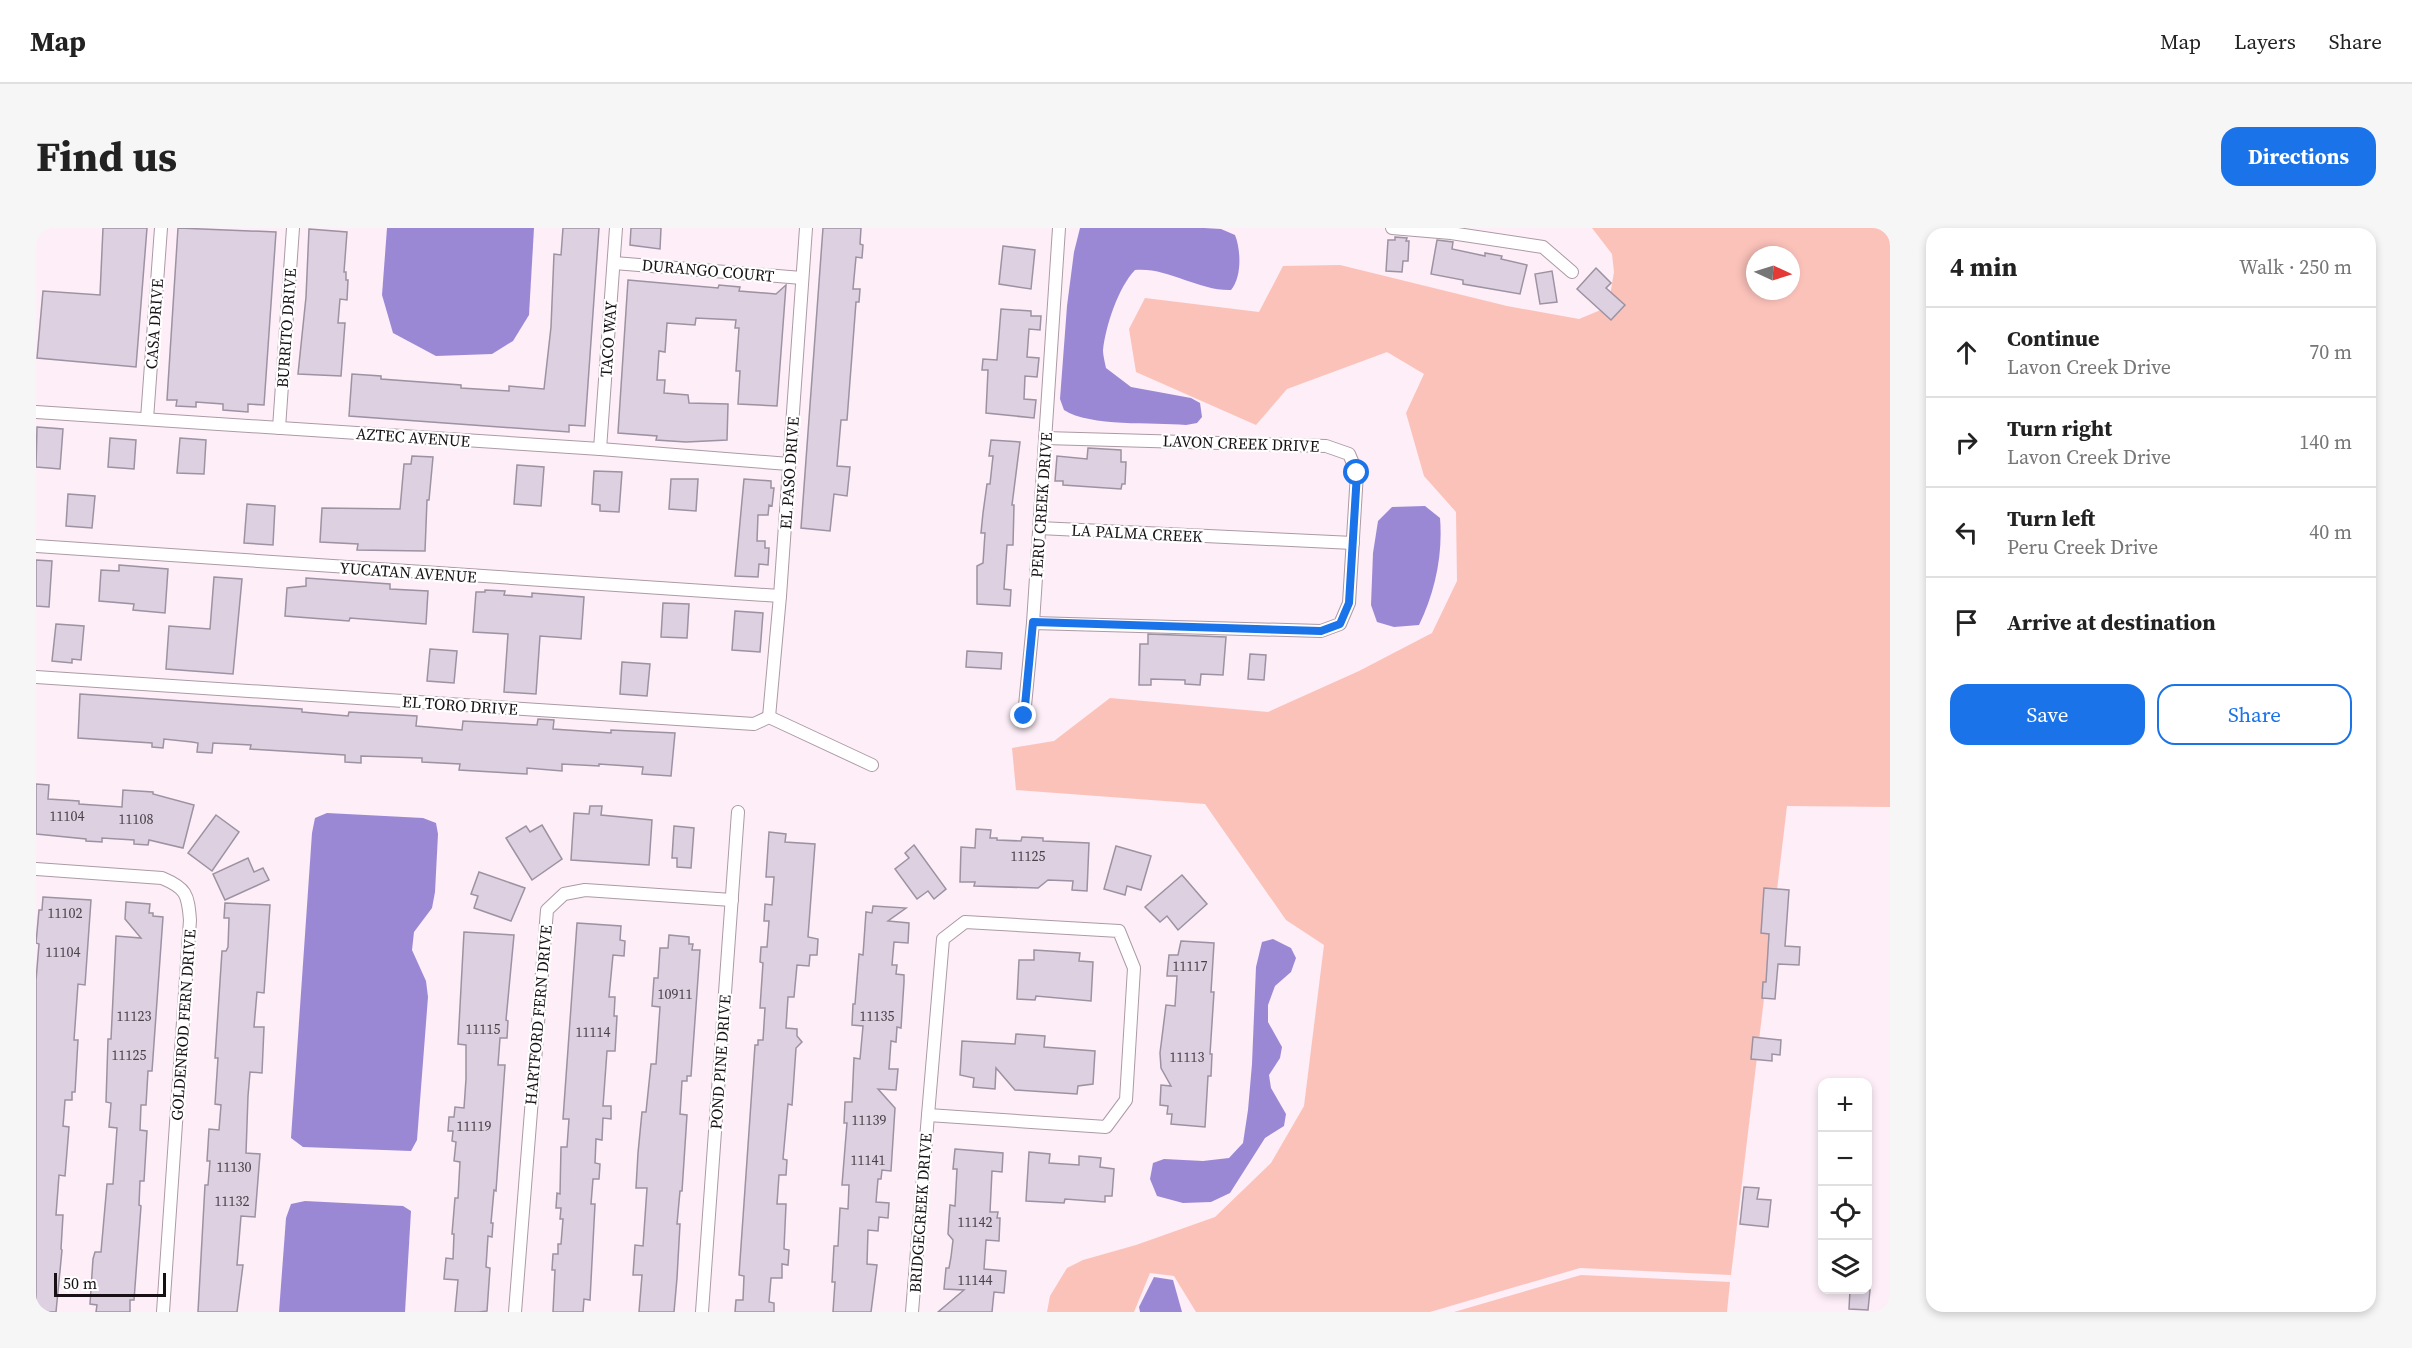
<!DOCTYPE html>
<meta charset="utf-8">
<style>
:root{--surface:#fff;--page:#f6f6f6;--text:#222;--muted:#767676;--line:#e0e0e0;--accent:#1a73e8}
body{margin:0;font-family:"Source Serif 4",serif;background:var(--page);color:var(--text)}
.controls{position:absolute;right:18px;bottom:18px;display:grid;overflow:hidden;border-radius:12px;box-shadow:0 3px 9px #0003}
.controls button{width:54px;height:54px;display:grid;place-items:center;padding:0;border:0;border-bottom:2px solid var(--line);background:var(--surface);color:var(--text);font:30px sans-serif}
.compass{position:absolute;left:1710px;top:18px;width:54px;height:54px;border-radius:50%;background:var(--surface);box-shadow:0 3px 9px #0003;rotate:94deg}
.scale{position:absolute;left:18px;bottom:15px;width:112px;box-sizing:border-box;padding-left:6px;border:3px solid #171115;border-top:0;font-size:16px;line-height:21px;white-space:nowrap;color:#171115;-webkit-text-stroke:4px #fff;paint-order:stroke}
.stop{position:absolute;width:18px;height:18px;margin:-14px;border:4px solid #1a73e8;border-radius:50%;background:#fff}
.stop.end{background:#1a73e8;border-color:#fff;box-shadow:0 2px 6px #0008}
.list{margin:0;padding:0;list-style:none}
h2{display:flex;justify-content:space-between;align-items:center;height:78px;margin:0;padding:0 24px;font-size:26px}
h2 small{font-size:20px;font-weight:400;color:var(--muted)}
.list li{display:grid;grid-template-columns:39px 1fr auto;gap:18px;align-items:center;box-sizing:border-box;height:90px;padding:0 24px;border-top:2px solid var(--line)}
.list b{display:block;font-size:22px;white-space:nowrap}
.list p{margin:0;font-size:20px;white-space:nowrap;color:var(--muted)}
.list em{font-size:20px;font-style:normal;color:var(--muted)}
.actions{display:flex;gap:12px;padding:18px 24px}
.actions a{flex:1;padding:14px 0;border:2px solid var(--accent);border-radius:18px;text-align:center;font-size:21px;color:var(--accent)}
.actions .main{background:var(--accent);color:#fff}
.icon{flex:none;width:33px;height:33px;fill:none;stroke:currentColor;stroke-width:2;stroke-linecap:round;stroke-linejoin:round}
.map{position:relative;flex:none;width:1854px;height:1084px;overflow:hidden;border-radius:18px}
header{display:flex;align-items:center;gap:36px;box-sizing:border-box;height:84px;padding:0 30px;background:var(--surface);border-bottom:2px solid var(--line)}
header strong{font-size:28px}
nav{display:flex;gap:33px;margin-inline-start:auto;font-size:21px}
.intro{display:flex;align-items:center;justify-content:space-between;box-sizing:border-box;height:144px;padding:0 36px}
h1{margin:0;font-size:42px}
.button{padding:15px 27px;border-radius:18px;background:var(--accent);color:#fff;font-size:21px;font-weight:700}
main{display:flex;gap:36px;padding:0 36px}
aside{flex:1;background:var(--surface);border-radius:18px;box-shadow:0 3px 9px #0003}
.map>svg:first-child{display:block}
.green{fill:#fbc2ba;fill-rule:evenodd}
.water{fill:#9a88d5}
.building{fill:#ddd1e1;stroke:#9d92a1;stroke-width:1.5}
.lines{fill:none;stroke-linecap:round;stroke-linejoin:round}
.street-casing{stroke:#ac9aa5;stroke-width:14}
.street{stroke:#fff;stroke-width:12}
.route{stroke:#1a73e8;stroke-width:8}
.labels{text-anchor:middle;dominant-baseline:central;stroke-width:4.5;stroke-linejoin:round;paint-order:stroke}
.number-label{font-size:14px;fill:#484148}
.street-label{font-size:16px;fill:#171115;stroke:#fff}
</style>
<header>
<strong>Map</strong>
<nav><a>Map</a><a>Layers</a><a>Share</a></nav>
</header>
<div class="intro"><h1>Find us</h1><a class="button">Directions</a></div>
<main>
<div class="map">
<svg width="1854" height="1084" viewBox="0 0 1854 1084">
<rect width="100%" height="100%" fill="#fdeef7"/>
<g class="green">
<path d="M1556 0H1854V579L1751 578 1695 1047 1544 1040 1394 1084H1160L1138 1048 1114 1045 1098 1084H1011L1014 1068 1031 1040 1047 1032 1100 1017 1179 989 1235 935 1268 878 1288 717 1250 692 1169 576 980 562 976 520 1018 513 1074 470 1232 484 1323 443 1396 405 1421 353 1420 284 1388 248 1370 185 1388 146 1351 124 1251 161 1220 197 1100 144 1093 101 1109 70 1223 84 1247 38 1304 37 1471 78 1543 91 1572 79 1578 44 1576 26ZM1719 27H1755V63H1719Z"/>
<path d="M1545 1047 1694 1054 1691 1084H1418Z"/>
</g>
<g class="water">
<path d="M351 0H498L493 87 477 113 456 126 400 128 357 105 346 67Z"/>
<path d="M1044 0H1168L1185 1 1199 7C1205 22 1206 49 1195 62 1162 63 1132 39 1099 42 1082 60 1070 97 1067 122 1067 127 1069 135 1070 140L1095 159 1155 170 1164 175 1166 189 1161 195 1150 197C1117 194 1054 199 1028 182L1024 171 1031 78 1038 24Z"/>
<path d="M1389 278 1404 290C1407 327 1399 364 1383 397L1358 399 1341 394 1335 377 1337 325 1342 293 1356 279Z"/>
<path d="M291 585 387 590 400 595 402 606 399 664 396 680 378 704 376 722 390 753 392 769 381 912 375 923 267 919 255 910 276 605 279 590Z"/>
<path d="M1237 711 1255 720 1260 730 1255 744 1239 758 1232 777V794L1246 819 1244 830 1233 847 1235 860 1250 886 1248 898 1229 910 1194 965 1175 974 1147 975 1121 968 1114 951 1117 935 1128 931 1167 933 1193 930 1207 915 1212 882 1216 836 1220 739 1226 714Z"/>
<path d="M269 973 367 978 375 983 369 1084H243L250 990 255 976Z"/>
<path d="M1118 1049 1137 1052 1146 1084H1104L1103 1079Z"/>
</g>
<g class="building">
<path d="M67 0H111L100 139 1 130 7 63 64 67Z"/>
<path d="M142 0 240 4 228 177 212 176V184L187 182V176L160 174V179L140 178 141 172H131Z"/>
<path d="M527 0H563L549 198 533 197V204L313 188 316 146 345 148V151L425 157V160L473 163V158L508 161 515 99 518 26 525 27Z"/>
<path d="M595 0H625L624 21 594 17Z"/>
<path d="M787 0H825L824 16 827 17 826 30 820 29 817 61H824L823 74H820L811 192H805L801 238 814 239 811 268 798 266 794 303 765 300Z"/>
<path d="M273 1 311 4 308 44H310V52H312L311 72 304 71 302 95H309L305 148 262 146 270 69Z"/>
<path d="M1359 9 1371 10 1370 13H1373L1372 33H1367L1366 44 1350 43 1352 12H1359Z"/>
<path d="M1401 12 1417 14 1416 21 1449 28V25L1466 28 1465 31 1491 37 1484 66 1427 56V52L1395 46Z"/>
<path d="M967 18 999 22 995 61 963 56Z"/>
<path d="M1560 40 1575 55 1570 60 1589 77 1575 92 1541 61Z"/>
<path d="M1516 43 1521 74 1504 76 1499 46Z"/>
<path d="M592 52 682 60 683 57 704 59 703 63 740 66 750 57 741 178 702 176 704 143H700L703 100H699L700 92 660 90 659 97 631 95 629 124 623 123 621 152H629L628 165 652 167 653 175 692 176 691 212 650 214 620 212 621 208 582 205Z"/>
<path d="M965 81 995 83V88H1005L1004 102 993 101 991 129 1003 130 1001 149 989 148 988 171 1000 172 998 190 950 185 952 142H946L947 131 961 132Z"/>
<path d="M1 199 27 201 24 241 0 239Z"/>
<path d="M74 210 100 212 98 241 72 239Z"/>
<path d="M144 210 170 212 168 246 141 245Z"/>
<path d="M955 212 984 214 976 277H978L977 317H971L968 361 975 362 974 378 941 376V338L947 335 949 305H945L947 285 951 256H954L957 228H953Z"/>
<path d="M1052 220 1085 222V234H1090L1089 256H1086L1085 261 1027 257V253H1019L1021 228 1051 231Z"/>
<path d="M376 228 397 229 393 272H391L389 323 321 322 322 316 284 314 286 280 364 281 368 236H375Z"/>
<path d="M481 237 508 239 505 278 478 276Z"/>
<path d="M558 243 586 244 583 284 564 283V277L556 276Z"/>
<path d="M635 251H662L660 283 633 281Z"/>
<path d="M708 251 735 253V260H738L736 278 733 277 732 287H722L721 313H729V320H733L732 337 723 336 722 349 699 348Z"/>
<path d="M32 266 59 268 56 300 30 298Z"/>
<path d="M211 276 239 278 237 317 208 315Z"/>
<path d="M0 332 16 333 13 379 0 378Z"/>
<path d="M83 337 132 341 129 385 97 382 98 376 63 373 65 342 83 343Z"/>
<path d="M178 349 206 351 197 446 130 441 133 398 174 401Z"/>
<path d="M270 350 354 356V361L392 363 390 396 314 390 313 393 249 388 251 360 270 358Z"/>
<path d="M449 362 469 363 468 367 496 369V365L548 369 545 411 504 408 500 466 468 464 472 406 437 404 440 364H449Z"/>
<path d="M627 375 653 376 651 410 625 409Z"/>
<path d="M699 383 727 385 724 424 696 422Z"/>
<path d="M20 396 48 398 45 432 36 431V435L16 433Z"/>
<path d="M1112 406 1190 409 1187 447 1165 446 1164 457 1149 456V452L1115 451V457H1103L1104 416H1112Z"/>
<path d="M394 421 421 423 418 455 391 453Z"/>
<path d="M931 423 966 425 965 441 930 439Z"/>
<path d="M1214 426 1230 427 1228 452 1212 451Z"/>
<path d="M586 434 614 436 611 468 584 466Z"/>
<path d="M44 466 266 481V484L312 488 313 484 381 488 380 498 426 502 427 493 501 497 502 491 518 492 517 501 575 505V502L639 505 635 548 606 546 607 539 563 536V538L526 536V543L491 540V546L423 542 424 536 386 534V530L325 528V535L309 534V527L214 521 215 517 177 515 176 525 161 524 162 515 156 514 128 511 127 520 116 519V515L42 510Z"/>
<path d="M0 556 13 557 12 571 43 573V576L86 579 87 562 117 564V566L158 577 147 620 113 612 112 617 98 616V612L66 610V614L50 613V611L0 606Z"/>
<path d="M554 578H566L565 587 616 592 613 637 535 632 538 585 553 586Z"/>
<path d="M180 587 203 604 176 643 152 625Z"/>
<path d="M506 597 526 631 496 652 470 610 490 598 494 604Z"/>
<path d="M638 598 658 600 655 640 641 639V630H636Z"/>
<path d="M940 601 955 602 954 610H961V612L985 613 986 609 1007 610V613L1053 615 1051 663 1036 662 1037 653 1012 652 1002 660 938 658 939 654H924L925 619 939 620Z"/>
<path d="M733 604 750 606 749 614 779 616 772 709 782 711 781 727H774L773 738 761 737 758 769H752L750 800 761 801V808L766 814 760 820 756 877 752 876 747 931 751 932 750 947H743L741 976H750L748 1021 753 1022 752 1037 746 1036V1050H735L733 1074 738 1075V1084H699L700 1072H707L708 1048 703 1047 719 817H722V812H727L729 780H724L727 735 724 734 725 719H731L733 693H728L729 676 736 677 738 649H730Z"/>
<path d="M878 617 910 661 898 671 892 663 881 671 859 641 873 630 869 625Z"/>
<path d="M1080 618 1115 628 1105 662 1091 658 1089 667 1068 661Z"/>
<path d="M212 630 218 644 227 640 233 652 189 672 177 646Z"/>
<path d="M443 644 489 660 475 693 438 680 442 668 435 666Z"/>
<path d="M1146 647 1171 676 1142 702 1131 688 1124 694 1109 679Z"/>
<path d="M1728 660 1753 662 1749 718 1764 719 1763 737 1742 736 1739 771 1726 770 1727 754H1730L1733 706 1725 705Z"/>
<path d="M7 669 55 672 49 757 42 756 38 812H42L39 864H36V872H29L27 898 33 899 29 948 23 947 20 987H27L25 1021 26 1022 20 1084 0 1083V752L3 716 0 715 3 682H6Z"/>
<path d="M90 674 114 676 113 685H117V688L127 689 116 843H112L110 877H105L104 902 111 903 108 953H104L103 977 105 978 98 1072H94V1084H60L61 1077 54 1076 57 1031 59 1024H65L71 956H77L81 900 73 899 75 875 70 874 72 811H75L80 708 105 710 89 691Z"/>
<path d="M189 675 234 677 228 765 221 764 218 799H228L226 845 214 844 212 868 210 925 224 926 219 989 205 988 201 1037H207L201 1084H162L169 957H172L174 933H171L173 901 183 902 185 877 179 876 182 830H179L186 723H190L192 719 193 690H188Z"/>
<path d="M837 678 870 680 852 693 873 695 872 715 858 714 856 737H861L860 746 868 747V754L865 800 861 799 860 814 855 813 853 841H862L860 862 842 861 859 880 855 943 846 942 845 951H842L840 974 853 975 852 990 843 989 842 1003 832 1002 831 1036 841 1037 835 1084H797L799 1054H796L798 1018H802L804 980 812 981 813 957H806L811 895H808L809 874H816L818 830 824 831 827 798 816 797 817 776H819L823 726 827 727 830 684 836 685Z"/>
<path d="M541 695 585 698 584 712 589 713 588 728 577 727 573 769H579L578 788H581L579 823H571L567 878H575V891L567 890 566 912 560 911 559 935 564 936 563 951H557L555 976H559L554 1072 548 1071 547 1084H517L519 1042H516L517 1026H522V1016H525L527 991H524L525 980H520L521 965 524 966 525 919H531L533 891H527Z"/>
<path d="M428 704 478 707 470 792 472 793 471 810H464L462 837H469L460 963 458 962 455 995H457L456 1009 452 1008 450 1039 454 1040 451 1083 443 1084H419L422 1052 408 1051 410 1030 417 1031 418 1006H416L419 970H422L424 934 418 933 420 914 416 913 417 903H412L413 889H418L419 879 428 880 430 851V817L422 816Z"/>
<path d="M633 707 653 709V716H657L656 722H664L655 848H651V853H646L644 886 651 887 646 963H644L641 996H644L641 1050 638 1084H603L606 1047H597L599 1017 607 1018 611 960H600L602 925 606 884H610L615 836H620L624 779 616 778 618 750H622L624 720H632Z"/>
<path d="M1145 713 1178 715 1175 764H1178L1174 826H1176L1175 848H1172L1169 899 1135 896 1136 886H1131L1132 878 1124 877 1125 857 1135 858 1125 840 1124 825 1130 777 1139 778 1141 748H1131L1133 727H1142Z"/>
<path d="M998 722 1044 725 1043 733 1057 734 1055 773 1000 768 999 772 981 771 983 732H998Z"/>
<path d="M980 806 1009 808 1008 819 1059 823 1057 856 1042 858 1041 866 979 862 960 840 959 861 937 859 938 850 924 847 926 813 979 816Z"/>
<path d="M1717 809 1745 812 1744 827 1736 826V833L1715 831Z"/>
<path d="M919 921 967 925 966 944 956 943 954 984H962L961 990H964L963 1013 950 1012 948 1041 970 1043 968 1065 958 1064 956 1084H902L928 1062 908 1061 910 1040H913L915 1029 917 1012 912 1006 913 990 914 977 919 978 921 941H917Z"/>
<path d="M993 924 1014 926 1013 935 1043 937V928L1065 930 1064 939 1078 941 1076 968H1069V974L1029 971 1028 975 990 973Z"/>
<path d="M1708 959 1723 960 1721 971 1735 972 1732 999 1704 996Z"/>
<path d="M1814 1062H1834L1832 1082 1813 1081Z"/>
</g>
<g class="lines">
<defs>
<g id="street">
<path d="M1356 0 1415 5 1507 19 1536 44"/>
<path d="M578 35 766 50"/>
<path d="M0 184 564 221 753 236"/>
<path d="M111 191 125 0"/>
<path d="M243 200 257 0"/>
<path d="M564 221 580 0"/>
<path d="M1003 300 1317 315"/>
<path d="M0 318 744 368"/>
<path d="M997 395 1285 403 1304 396 1313 375 1321 245 1313 226 1290 218 1009 210"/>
<path d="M0 449 718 496 733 489 836 537"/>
<path d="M988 488 997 395 1023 0"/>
<path d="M733 489 744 368 770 0"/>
<path d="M0 641 126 650C150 660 152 666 154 692L127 1084"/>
<path d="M929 694 1083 703 1098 740 1090 872 1070 899 892 887 907 711Z"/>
<path d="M479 1084 511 682 528 666 549 662 696 672"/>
<path d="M666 1084 702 584"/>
<path d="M876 1084 892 887"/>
</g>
</defs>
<use href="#street" class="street-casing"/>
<use href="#street" class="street"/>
</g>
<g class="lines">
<path class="route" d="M988 488 997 394 1285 403 1304 396 1313 375 1321 245"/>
</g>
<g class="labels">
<g class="number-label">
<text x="31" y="588">11104</text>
<text x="100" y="591">11108</text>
<text x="992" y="628">11125</text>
<text x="29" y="685">11102</text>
<text x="27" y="724">11104</text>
<text x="1154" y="738">11117</text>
<text x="639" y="766">10911</text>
<text x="98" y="788">11123</text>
<text x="841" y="788">11135</text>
<text x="447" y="801">11115</text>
<text x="557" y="804">11114</text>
<text x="93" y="827">11125</text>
<text x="1151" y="829">11113</text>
<text x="833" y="892">11139</text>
<text x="438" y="898">11119</text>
<text x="832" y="932">11141</text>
<text x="198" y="939">11130</text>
<text x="196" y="973">11132</text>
<text x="939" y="994">11142</text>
<text x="939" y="1052">11144</text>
</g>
<g class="street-label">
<text transform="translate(672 42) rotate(5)">DURANGO COURT</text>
<text transform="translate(118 96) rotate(-86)">CASA DRIVE</text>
<text transform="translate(250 100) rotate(-86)">BURRITO DRIVE</text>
<text transform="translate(572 111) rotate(-86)">TACO WAY</text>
<text transform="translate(377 209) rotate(4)">AZTEC AVENUE</text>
<text transform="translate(1205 215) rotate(2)">LAVON CREEK DRIVE</text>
<text transform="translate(753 245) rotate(-86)">EL PASO DRIVE</text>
<text transform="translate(1005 277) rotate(-86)">PERU CREEK DRIVE</text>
<text transform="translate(1101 305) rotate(3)">LA PALMA CREEK</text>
<text transform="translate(372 344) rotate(4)">YUCATAN AVENUE</text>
<text transform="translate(424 477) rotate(4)">EL TORO DRIVE</text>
<text transform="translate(502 787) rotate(-85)">HARTFORD FERN DRIVE</text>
<text transform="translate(147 797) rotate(-86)">GOLDENROD FERN DRIVE</text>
<text transform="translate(684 834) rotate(-86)">POND PINE DRIVE</text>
<text transform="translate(884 985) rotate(-86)">BRIDGECREEK DRIVE</text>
</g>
</g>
</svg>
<div class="controls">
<button>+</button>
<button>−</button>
<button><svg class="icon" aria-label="locate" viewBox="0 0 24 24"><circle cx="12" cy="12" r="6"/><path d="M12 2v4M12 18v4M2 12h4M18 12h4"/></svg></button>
<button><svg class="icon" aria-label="layers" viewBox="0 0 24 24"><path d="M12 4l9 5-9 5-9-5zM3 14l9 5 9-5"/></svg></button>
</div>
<svg class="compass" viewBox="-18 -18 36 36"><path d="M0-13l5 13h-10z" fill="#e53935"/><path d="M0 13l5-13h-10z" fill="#767676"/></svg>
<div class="scale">50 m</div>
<div class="stop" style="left:1321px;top:245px"></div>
<div class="stop end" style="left:988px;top:488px"></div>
</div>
<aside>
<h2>4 min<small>Walk · 250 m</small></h2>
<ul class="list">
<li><svg class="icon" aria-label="ahead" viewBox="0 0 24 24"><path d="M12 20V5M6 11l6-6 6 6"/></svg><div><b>Continue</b><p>Lavon Creek Drive</p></div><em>70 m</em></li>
<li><svg class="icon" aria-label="right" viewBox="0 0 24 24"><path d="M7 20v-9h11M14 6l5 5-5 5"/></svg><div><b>Turn right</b><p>Lavon Creek Drive</p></div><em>140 m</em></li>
<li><svg class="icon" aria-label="left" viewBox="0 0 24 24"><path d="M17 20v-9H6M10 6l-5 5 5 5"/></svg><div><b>Turn left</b><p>Peru Creek Drive</p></div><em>40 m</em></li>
<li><svg class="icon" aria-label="arrive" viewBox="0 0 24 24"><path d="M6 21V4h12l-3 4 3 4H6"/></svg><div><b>Arrive at destination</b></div></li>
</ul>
<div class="actions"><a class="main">Save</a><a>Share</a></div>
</aside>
</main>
